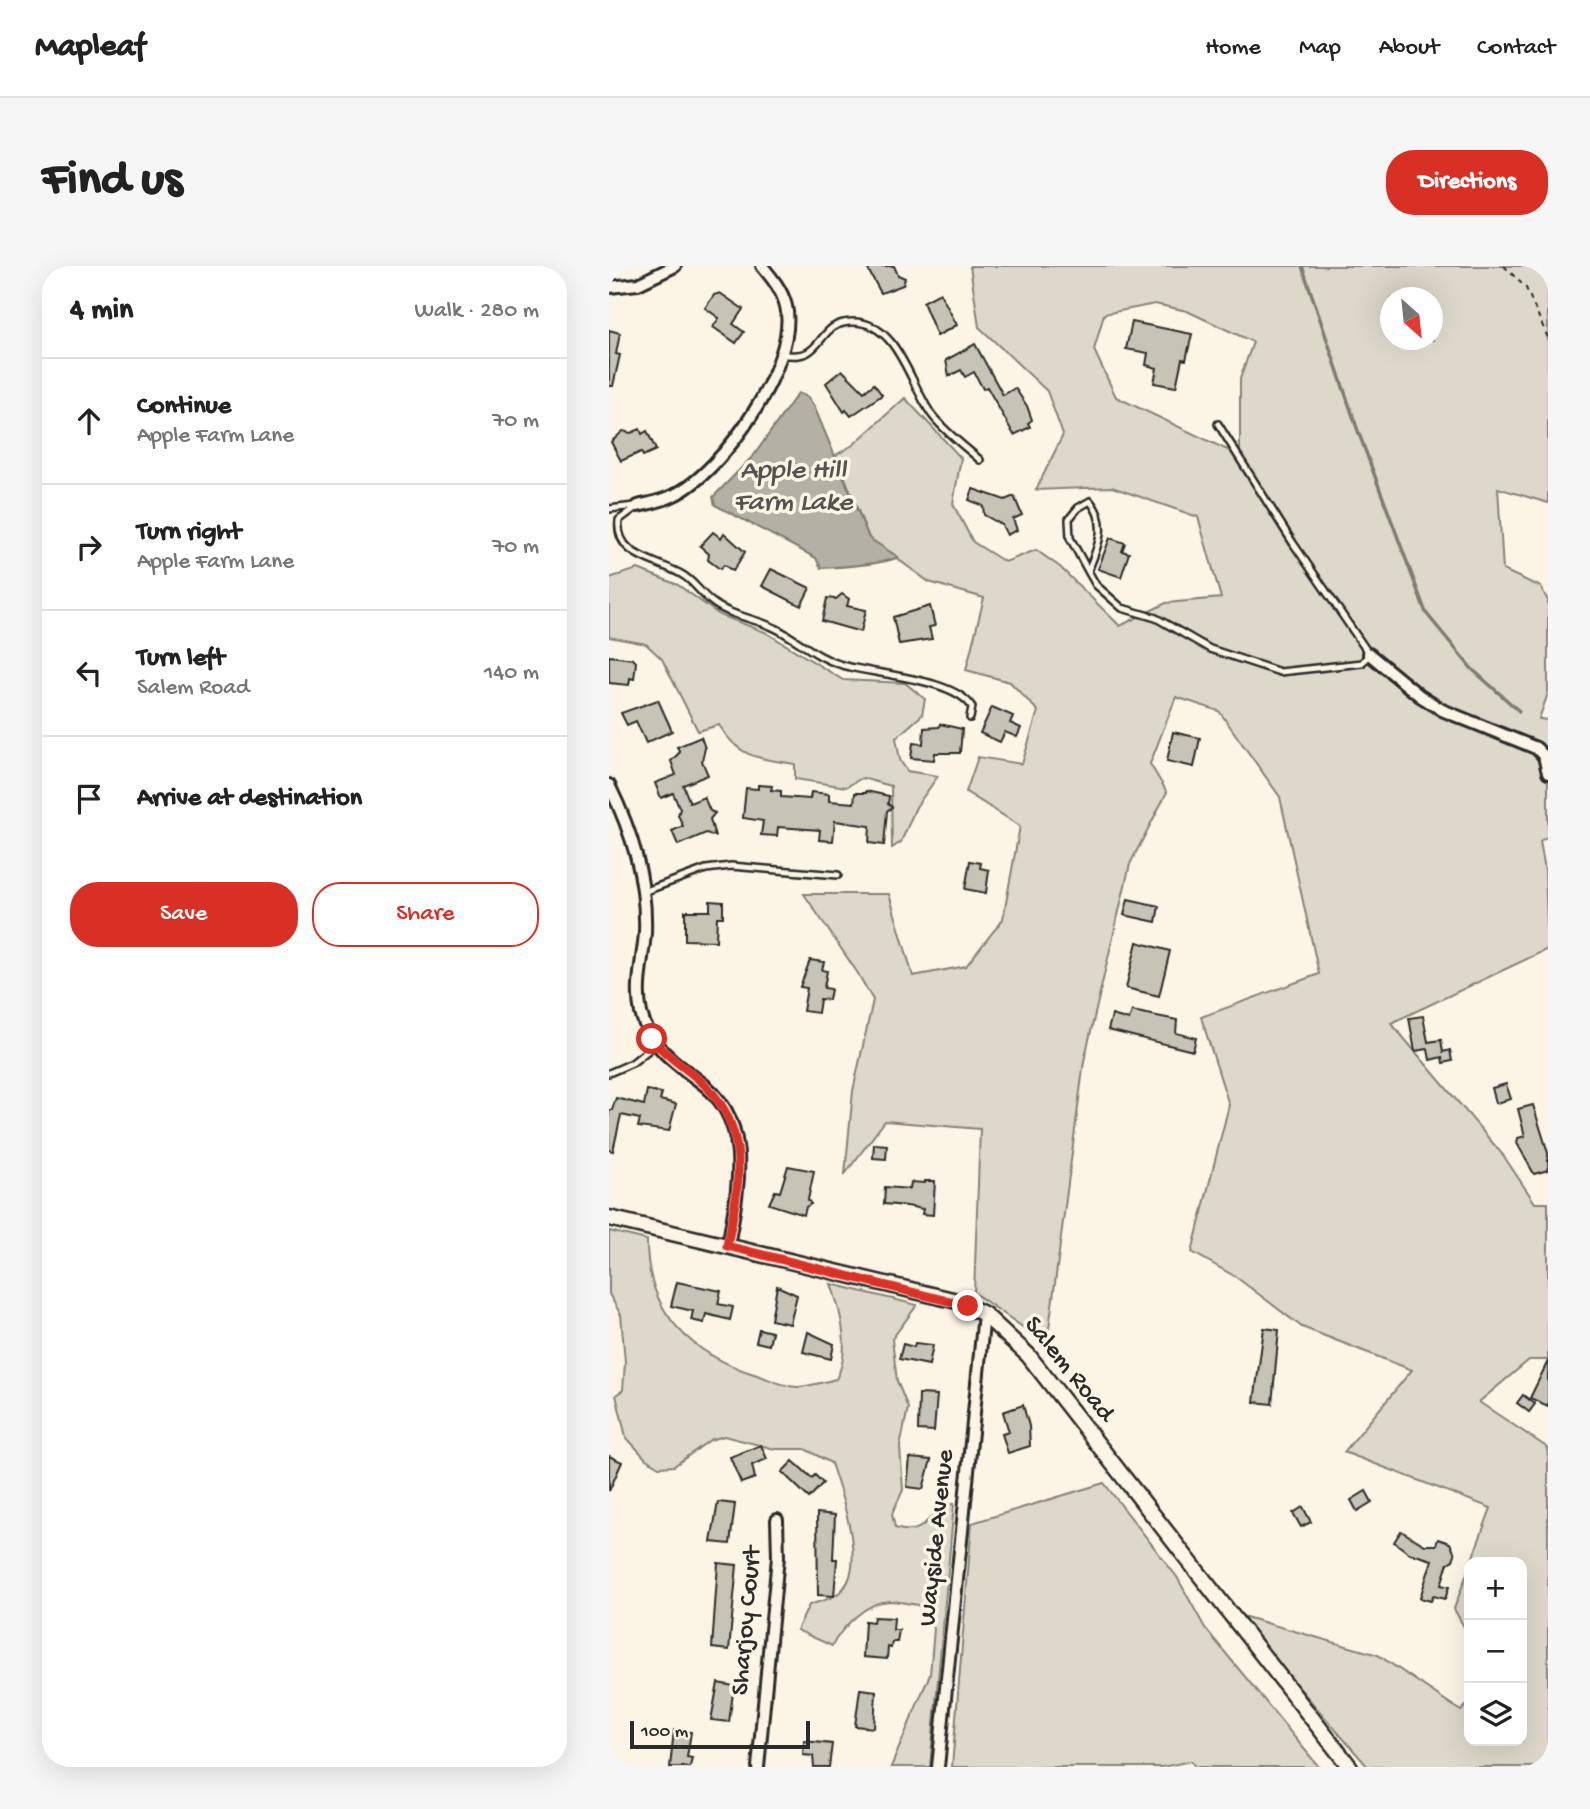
<!DOCTYPE html>
<meta charset="utf-8">
<style>
:root{--surface:#fff;--page:#f6f6f6;--text:#222;--muted:#767676;--line:#e0e0e0;--accent:#d93025}
body{margin:0;font-family:"Gochi Hand",sans-serif;background:var(--page);color:var(--text)}
.controls{position:absolute;right:21px;bottom:21px;display:grid;overflow:hidden;border-radius:14px;box-shadow:0 7px 28px #0002}
.controls button{width:63px;height:63px;display:grid;place-items:center;padding:0;border:0;border-bottom:2px solid var(--line);background:var(--surface);color:var(--text);font:35px sans-serif}
.compass{position:absolute;left:771px;top:21px;width:63px;height:63px;border-radius:50%;background:var(--surface);box-shadow:0 7px 28px #0002;rotate:153deg}
.scale{position:absolute;left:21px;bottom:18px;width:180px;box-sizing:border-box;padding-left:7px;border:4px solid #2b2b2b;border-top:0;font-size:19px;line-height:24px;white-space:nowrap;color:#2b2b2b;-webkit-text-stroke:5px #fcf5e5;paint-order:stroke}
.stop{position:absolute;width:21px;height:21px;margin:-16px;border:5px solid #d93025;border-radius:50%;background:#fff}
.stop.end{background:#d93025;border-color:#fff;box-shadow:0 2px 7px #0008}
.list{margin:0;padding:0;list-style:none}
h2{display:flex;justify-content:space-between;align-items:center;height:91px;margin:0;padding:0 28px;font-size:30px}
h2 small{font-size:23px;font-weight:400;color:var(--muted)}
.list li{display:grid;grid-template-columns:46px 1fr auto;gap:21px;align-items:center;box-sizing:border-box;height:126px;padding:0 28px;border-top:2px solid var(--line)}
.list b{display:block;font-size:26px;white-space:nowrap}
.list p{margin:0;font-size:23px;white-space:nowrap;color:var(--muted)}
.list em{font-size:23px;font-style:normal;color:var(--muted)}
.actions{display:flex;gap:14px;padding:21px 28px}
.actions a{flex:1;padding:16px 0;border:2px solid var(--accent);border-radius:28px;text-align:center;font-size:24px;color:var(--accent)}
.actions .main{background:var(--accent);color:#fff}
.icon{flex:none;width:38px;height:38px;fill:none;stroke:currentColor;stroke-width:2;stroke-linecap:round;stroke-linejoin:round}
.map{position:relative;flex:none;width:939px;height:1501px;overflow:hidden;border-radius:28px}
header{display:flex;align-items:center;gap:42px;box-sizing:border-box;height:98px;padding:0 35px;background:var(--surface);border-bottom:2px solid var(--line)}
header strong{font-size:33px}
nav{display:flex;gap:38px;margin-inline-start:auto;font-size:24px}
.intro{display:flex;align-items:center;justify-content:space-between;box-sizing:border-box;height:168px;padding:0 42px}
h1{margin:0;font-size:49px}
.button{padding:18px 32px;border-radius:28px;background:var(--accent);color:#fff;font-size:24px;font-weight:700}
main{display:flex;gap:42px;padding:0 42px}
aside{flex:1;background:var(--surface);border-radius:28px;box-shadow:0 7px 28px #0002}
.map>svg:first-child{display:block}
.green{fill:#ded8ca;stroke:#84827a;stroke-width:2;fill-rule:evenodd}
.water{fill:#b4b0a5;stroke:#7d7b74;stroke-width:2}
.lines{fill:none;stroke-linecap:round;stroke-linejoin:round}
.stream{stroke:#7d7b74;stroke-width:3.5}
.building{fill:#c8c3b7;stroke:#2b2b2b;stroke-width:2}
.service-casing{stroke:#2b2b2b;stroke-width:10}
.minor-casing{stroke:#2b2b2b;stroke-width:16}
.tertiary-casing{stroke:#2b2b2b;stroke-width:19}
.path{stroke:#2b2b2b;stroke-width:2;stroke-dasharray:5 5;stroke-linecap:butt}
.service{stroke:#fcf5e5;stroke-width:5}
.minor{stroke:#fcf5e5;stroke-width:10}
.tertiary{stroke:#fcf5e5;stroke-width:14}
.route{stroke:#d93025;stroke-width:9}
.labels{text-anchor:middle;dominant-baseline:central;stroke-width:7;stroke-linejoin:round;paint-order:stroke}
.street-label{font-size:26px;fill:#2b2b2b;stroke:#fcf5e5}
.water-label{font-size:28px;font-style:italic;fill:#545350;stroke:#fcf5e5}
</style>
<header>
<strong>Mapleaf</strong>
<nav><a>Home</a><a>Map</a><a>About</a><a>Contact</a></nav>
</header>
<div class="intro"><h1>Find us</h1><a class="button">Directions</a></div>
<main>
<aside>
<h2>4 min<small>Walk · 280 m</small></h2>
<ul class="list">
<li><svg class="icon" aria-label="ahead" viewBox="0 0 24 24"><path d="M12 20V5M6 11l6-6 6 6"/></svg><div><b>Continue</b><p>Apple Farm Lane</p></div><em>70 m</em></li>
<li><svg class="icon" aria-label="right" viewBox="0 0 24 24"><path d="M7 20v-9h11M14 6l5 5-5 5"/></svg><div><b>Turn right</b><p>Apple Farm Lane</p></div><em>70 m</em></li>
<li><svg class="icon" aria-label="left" viewBox="0 0 24 24"><path d="M17 20v-9H6M10 6l-5 5 5 5"/></svg><div><b>Turn left</b><p>Salem Road</p></div><em>140 m</em></li>
<li><svg class="icon" aria-label="arrive" viewBox="0 0 24 24"><path d="M6 21V4h12l-3 4 3 4H6"/></svg><div><b>Arrive at destination</b></div></li>
</ul>
<div class="actions"><a class="main">Save</a><a>Share</a></div>
</aside>
<div class="map">
<svg width="939" height="1501" viewBox="0 0 939 1501">
<rect width="100%" height="100%" fill="#fcf5e5"/>
<filter id="ink" filterUnits="userSpaceOnUse"><feTurbulence type="fractalNoise" baseFrequency=".0143" numOctaves="2"/><feDisplacementMap in="SourceGraphic" scale="14" xChannelSelector="R" yChannelSelector="G"/><feConvolveMatrix kernelMatrix="1 2 1 2 8 2 1 2 1" color-interpolation-filters="sRGB"/></filter>
<g filter="url(#ink)">
<g class="green">
<path d="M361 0H939V237L889 222 894 304 932 321 939 335V427L930 453 939 454V570L931 575 936 604 939 683 782 757 894 889 926 937H939V1094H920L870 1136 939 1182V1501H759L626 1348 769 1389 852 1445 860 1437V1475H913V1296H862L882 1242 735 1186 803 1104 693 1061 627 1011 583 986 620 839 592 751 710 708 671 531 610 445 567 431 541 498 558 526 521 598 475 795 438 1078 365 1027 371 863 276 855 236 908 244 825 264 734 248 706 195 628H280L304 710 357 700 394 653 411 560 357 526 369 491 413 498 429 445 401 416 357 404 375 332 320 316 260 272 227 189 244 179 296 132 352 192 344 238 364 276 396 296 427 284 451 301 511 360 557 337 612 332 589 251 503 221 427 224 454 169 438 125 370 61ZM782 32H824V74H782ZM546 38 578 45 644 76 631 113V190L507 131 485 84 495 48Z"/>
<path d="M29 303 69 319 111 349 156 366 234 414 296 417 316 433 313 449 287 472 291 494 298 505 329 510 307 541 292 576 283 582 282 520 253 512 237 521 186 513V498C149 492 131 493 110 459L89 465 53 393 37 378 0 371V312Z"/>
<path d="M0 965 38 974C37 1047 83 1089 148 1109 160 1113 177 1122 190 1121 202 1120 215 1116 227 1113 242 1087 232 1046 222 1018L308 1039 283 1073 288 1115 299 1142 291 1181 294 1224 283 1248 286 1262C310 1270 317 1257 331 1240L345 1238 321 1501H282L321 1408 325 1363 309 1339C300 1338 289 1335 280 1335 257 1336 233 1361 223 1380L188 1364 200 1339C212 1335 226 1332 234 1323 258 1296 231 1226 222 1197L196 1183H166L115 1170 101 1174 65 1200 50 1201 37 1193 17 1171 7 1129 14 1124 16 1096 12 1049 0 1028Z"/>
<path d="M495 1217 568 1311 596 1362 710 1501H586L582 1495 553 1501H343L363 1257Z"/>
<path d="M860 1302V1370L845 1343Z"/>
</g>
<path class="water" d="M189 127 199 131 205 140 260 272 289 291C275 298 231 301 212 302L207 292 106 239 104 231 145 189Z"/>
<g class="lines">
<path class="stream" d="M693 0 749 165 817 347 863 403 910 445"/>
</g>
<g class="building">
<path d="M257 0H285L289 9 296 12 294 19 272 27Z"/>
<path d="M111 27 134 43 124 58 135 66 127 77 104 61 110 52 96 42 105 29Z"/>
<path d="M331 27 348 59 328 70 314 36Z"/>
<path d="M523 56 583 68 577 94 573 93 567 121 545 117 548 102 537 99 539 87 517 83Z"/>
<path d="M0 64 11 67 7 88 11 89 4 120H0Z"/>
<path d="M366 78 394 129 406 122 418 140 423 154 419 157 421 161 405 169 378 121 374 123 365 106 356 111 352 104 340 110 337 94Z"/>
<path d="M233 104 255 126 265 118 273 129 242 150 237 144 235 146 217 117Z"/>
<path d="M31 163 33 168 38 165 47 184 34 190 32 186 12 195 2 176 14 165 22 167Z"/>
<path d="M364 223 396 234 405 230 413 249 404 253 408 264 398 269 393 259 375 249 374 240 360 234Z"/>
<path d="M104 266 112 272 115 267 136 286 124 305 115 299 111 303 99 294 100 288 91 280Z"/>
<path d="M501 272 516 277 513 285 520 287 512 311 489 303Z"/>
<path d="M162 303 201 322 192 340 153 320Z"/>
<path d="M233 328 240 333 238 340 257 344 252 366 213 355 218 332 227 333Z"/>
<path d="M321 340 326 360 320 361 323 373 290 378 284 351Z"/>
<path d="M0 390 24 393 27 396 25 413 21 412 20 419 0 417Z"/>
<path d="M49 434 63 465 37 477 27 455 18 459 12 447Z"/>
<path d="M383 441 404 450 401 457 412 462 408 471 396 466 391 476 371 467Z"/>
<path d="M331 458 353 463 351 487H326L325 494 302 492 304 477 314 478 315 462 330 461Z"/>
<path d="M564 466 591 472 585 501 558 495Z"/>
<path d="M92 471 96 482 93 495 99 509 74 519 81 537 95 531 101 545 106 547 101 553 106 570 97 567 69 579 63 565 74 560 69 549 71 543 64 527 52 532 46 517 67 509 62 495 71 486 68 481Z"/>
<path d="M149 519 163 520 162 524 172 525V531L201 533 202 526 220 528V535L245 537 246 527H257V525L280 530 279 538 283 541 278 545 275 579 260 577 261 560 226 555 224 575 210 574 211 564 169 561 168 570 152 569 154 555 134 552 137 522 149 523Z"/>
<path d="M361 595 372 597 371 602 380 604 377 627 356 623Z"/>
<path d="M519 633 550 640 547 656 515 649Z"/>
<path d="M101 635 114 636V651H108L107 675 76 674V645H101Z"/>
<path d="M528 676 561 685 550 730 517 722Z"/>
<path d="M201 694 215 696 213 704 218 705 215 722 222 723 220 734 211 733 209 747 194 745 198 722 191 721Z"/>
<path d="M523 745 568 754 567 767 587 772 584 785 499 764 503 749 520 754Z"/>
<path d="M814 750 819 776 832 774 834 786 841 784 843 795 834 797 833 791 821 794 819 783 806 785 800 752Z"/>
<path d="M897 818 902 833 887 837 883 822Z"/>
<path d="M38 824 53 827 51 834 67 838 60 865 29 861 31 853 12 849 4 885 0 884V844H3L7 832 35 839Z"/>
<path d="M924 839 939 887V904L925 908 908 877 909 872 916 870 909 843Z"/>
<path d="M265 878 278 879 277 893 264 892Z"/>
<path d="M179 900 205 905 199 934 202 938 197 941 195 949 160 938 166 925 171 926Z"/>
<path d="M316 915H326L324 949 313 948 314 943 298 940 275 938 276 921 301 923 302 916 316 917Z"/>
<path d="M68 1016 112 1025 109 1038 124 1041 121 1054 97 1048 95 1057 82 1054 84 1045 62 1040Z"/>
<path d="M168 1020 188 1029 181 1058 162 1054Z"/>
<path d="M655 1062 670 1064 663 1138 645 1136Z"/>
<path d="M150 1063 163 1066 160 1079 147 1076Z"/>
<path d="M199 1066 225 1078 222 1093 194 1086Z"/>
<path d="M306 1077 324 1079 320 1099 290 1093 294 1078 305 1081Z"/>
<path d="M939 1095V1140L921 1132Z"/>
<path d="M310 1128 328 1129 325 1165 309 1164Z"/>
<path d="M914 1129 926 1138 920 1146 908 1137Z"/>
<path d="M414 1139 420 1160 421 1180 399 1187 393 1168 400 1166 394 1146Z"/>
<path d="M152 1179 158 1193 143 1199 146 1212 132 1217 121 1191Z"/>
<path d="M0 1190 13 1196 0 1225Z"/>
<path d="M301 1192 322 1194 314 1223 298 1221Z"/>
<path d="M184 1195 203 1212 206 1209 214 1217 200 1232 173 1206Z"/>
<path d="M757 1225 763 1236 748 1245 742 1234Z"/>
<path d="M109 1236 126 1238 121 1278 102 1276Z"/>
<path d="M694 1241 702 1256 692 1261 684 1247Z"/>
<path d="M208 1247 226 1249 224 1293H228L225 1330 209 1329Z"/>
<path d="M792 1265 816 1279H827L829 1273 841 1277 846 1288 844 1294 839 1297 832 1319 840 1321 836 1333 824 1330 822 1335 811 1332 823 1294 800 1287 785 1276Z"/>
<path d="M109 1297 128 1299 120 1384 103 1382Z"/>
<path d="M265 1351 285 1352 284 1364H290L288 1376H283L282 1382 279 1381 278 1393 254 1391 256 1355 264 1356Z"/>
<path d="M109 1417 125 1420 120 1456 102 1454Z"/>
<path d="M251 1423 267 1425 265 1462 246 1460Z"/>
<path d="M65 1464 82 1466 78 1491 83 1492 81 1501H61Z"/>
<path d="M195 1475 223 1478 220 1501H205L204 1490 194 1489Z"/>
</g>
<g class="lines">
<defs>
<g id="service">
<path d="M172 88C219 97 204 56 244 56 289 56 301 119 323 149 336 166 355 180 371 194"/>
<path d="M29 240 10 254C6 291 46 293 72 308 84 314 92 328 103 336 122 351 147 352 168 363 191 375 208 392 233 399 266 409 345 412 363 441L361 452"/>
<path d="M0 243 26 240"/>
<path d="M479 305C489 281 500 258 481 235L469 242 460 253 461 272 479 305 487 319 513 342 547 352 601 383 671 406 753 397 760 388 684 277 609 158"/>
<path d="M34 626 97 603 122 600 229 609"/>
<path d="M0 807 23 797 47 778"/>
</g>
<g id="minor">
<path d="M0 21 29 18 66 0"/>
<path d="M29 240C41 237 54 235 65 229 114 206 190 96 177 40 173 24 163 12 153 0"/>
<path d="M760 388 811 430 833 444 927 482 935 490 939 507"/>
<path d="M0 519C23 566 38 614 36 667 34 693 26 721 32 747 40 778 64 796 89 814 146 854 129 922 119 980"/>
<path d="M149 1501 169 1291 168 1254"/>
<path d="M329 1501 375 1048"/>
</g>
<path id="tertiary" d="M0 952 348 1035 375 1048 419 1089 741 1501"/>
</defs>
<use href="#service" class="service-casing"/>
<use href="#minor" class="minor-casing"/>
<use href="#tertiary" class="tertiary-casing"/>
<path class="path" d="M895 0 917 22 939 72"/>
<use href="#service" class="service"/>
<use href="#minor" class="minor"/>
<use href="#tertiary" class="tertiary"/>
</g>
</g>
<g class="lines" filter="url(#ink)">
<path class="route" d="M43 773C59 793 82 804 99 822 143 869 129 924 118 980L359 1040"/>
</g>
<g class="labels">
<g class="street-label">
<text transform="translate(459 1104) rotate(51)">Salem Road</text>
<text transform="translate(329 1272) rotate(-84)">Wayside Avenue</text>
<text transform="translate(139 1355) rotate(-85)">Sharjoy Court</text>
</g>
<g class="water-label">
<text x="184" y="205">Apple Hill<tspan x="184" dy="32">Farm Lake</tspan></text>
</g>
</g>
</svg>
<div class="controls">
<button>+</button>
<button>−</button>
<button><svg class="icon" aria-label="layers" viewBox="0 0 24 24"><path d="M12 4l9 5-9 5-9-5zM3 14l9 5 9-5"/></svg></button>
</div>
<svg class="compass" viewBox="-18 -18 36 36"><path d="M0-13l5 13h-10z" fill="#e53935"/><path d="M0 13l5-13h-10z" fill="#767676"/></svg>
<div class="scale">100 m</div>
<div class="stop" style="left:43px;top:773px"></div>
<div class="stop end" style="left:359px;top:1040px"></div>
</div>
</main>
